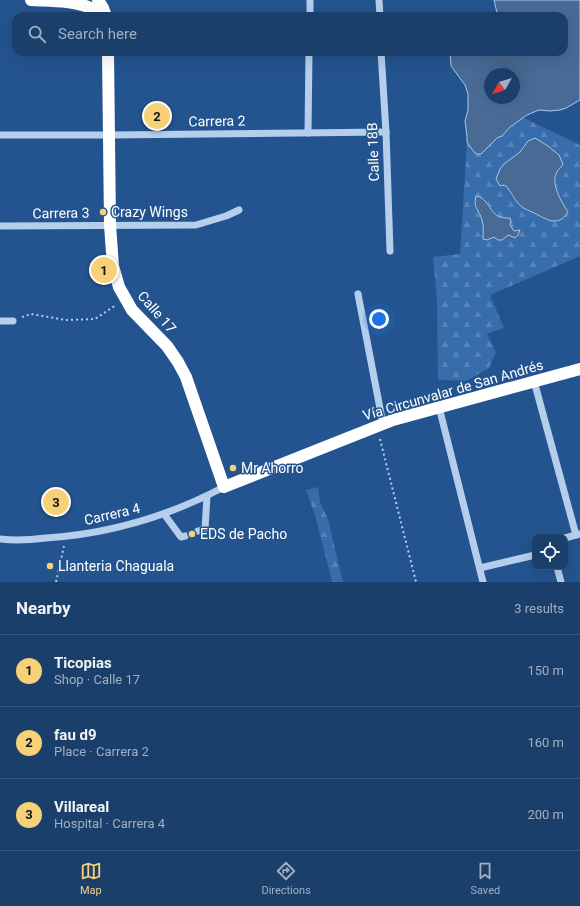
<!DOCTYPE html>
<meta charset="utf-8">
<style>
:root{--surface:#1b3f6b;--page:#244671;--text:#f1f3f6;--muted:#a0afc1;--line:#39587e;--accent:#f6d178}
body{margin:0;font-family:Roboto,sans-serif;background:var(--page);color:var(--text)}
.controls{position:absolute;right:12px;bottom:12px;display:grid;overflow:hidden;border-radius:8px;box-shadow:0 4px 16px #0002}
.controls button{width:36px;height:36px;display:grid;place-items:center;padding:0;border:0;border-bottom:1px solid var(--line);background:var(--surface);color:var(--text);font:20px sans-serif}
.compass{position:absolute;left:484px;top:68px;width:36px;height:36px;border-radius:50%;background:var(--surface);box-shadow:0 4px 16px #0002;rotate:231deg}
.you{position:absolute;left:379px;top:319px;width:14px;height:14px;margin:-10px;border:3px solid #fff;border-radius:50%;background:#1a73e8;box-shadow:0 0 0 6px #1a73e833}
.badge{display:grid;place-items:center;width:26px;height:26px;border-radius:50%;background:var(--accent);color:#111;font-size:13px;font-weight:700}
.pin{position:absolute;translate:-50% -50%;border:2px solid #fff;box-shadow:0 1px 4px #0006}
.list{margin:0;padding:0;list-style:none}
h2{display:flex;justify-content:space-between;align-items:center;height:52px;margin:0;padding:0 16px;font-size:17px}
h2 small{font-size:13px;font-weight:400;color:var(--muted)}
.list li{display:grid;grid-template-columns:26px 1fr auto;gap:12px;align-items:center;box-sizing:border-box;height:72px;padding:0 16px;border-top:1px solid var(--line)}
.list b{display:block;font-size:15px;white-space:nowrap}
.list p{margin:0;font-size:13px;white-space:nowrap;color:var(--muted)}
.list em{font-size:13px;font-style:normal;color:var(--muted)}
.icon{flex:none;width:22px;height:22px;fill:none;stroke:currentColor;stroke-width:2;stroke-linecap:round;stroke-linejoin:round}
.map{position:relative;flex:none;width:580px;height:582px;overflow:hidden}
.search{position:absolute;background:var(--surface);box-shadow:0 4px 16px #0002;left:12px;right:12px;top:12px;height:44px;display:flex;align-items:center;gap:10px;box-sizing:border-box;padding:0 14px;border-radius:12px;color:var(--muted);font-size:15px}
.sheet{height:268px;background:var(--surface)}
nav{display:flex;justify-content:space-around;align-items:center;box-sizing:border-box;height:56px;border-top:1px solid var(--line);background:var(--surface);font-size:11px;color:var(--muted)}
nav a{display:grid;justify-items:center;gap:2px}
nav .on{color:var(--accent)}
.map>svg:first-child{display:block}
.forest{fill:url(#forest-firs);fill-rule:evenodd}
.water{fill:#486a94;stroke:#a9c9ec;fill-rule:evenodd}
.lines{fill:none;stroke-linecap:round;stroke-linejoin:round}
.minor-tunnel{stroke:#456ea0;stroke-width:7;stroke-dasharray:7 3.5;stroke-linecap:butt}
.path{stroke:#b4ceec;stroke-width:2;stroke-dasharray:2 3;stroke-linecap:butt}
.minor{stroke:#b4ceec;stroke-width:7}
.highway{stroke:#fff;stroke-width:12}
.poi-dot{fill:#f6d178;stroke:#24548f;stroke-width:1.5}
.labels{text-anchor:middle;dominant-baseline:central;stroke-width:3;stroke-linejoin:round;paint-order:stroke}
.street-label{font-size:14px;fill:#fff;stroke:#24548f}
.poi-label{font-size:14px;fill:#fff;stroke:#24548f;text-anchor:start}
</style>
<div class="map">
<svg width="580" height="582" viewBox="0 0 580 582">
<defs>
<pattern id="forest-firs" width="22" height="20" patternUnits="userSpaceOnUse"><rect width="22" height="20" fill="#386dac"/><path d="M5 1l3.5 6h-7zM16 11l3.5 6h-7z" fill="#5683b8"/></pattern>
</defs>
<rect width="100%" height="100%" fill="#24548f"/>
<g class="forest">
<path d="M522 117 580 145V256L490 295 504 328 487 334 496 352 489 368 466 381 438 380 437 299 433 257 460 254 467 142 474 152 481 154C494 140 509 130 522 117ZM523 146H548L559 155 561 168C548 180 561 200 568 213L551 221 546 220 533 213 523 208 512 197 508 188 503 185 498 175C504 158 515 161 523 146ZM484 199 495 214 499 217 510 218 511 221 510 225 514 231H520L512 237 508 235 498 240 494 237 487 240 483 234 484 228 482 219 475 207V200Z"/>
<path d="M318 487 320 502 328 519 341 575 343 582H330L332 581 315 515 306 490Z"/>
</g>
<g class="water">
<path d="M494 0H580V100L566 108 560 110 550 111 539 110 527 115 510 127 502 136 497 138 481 154H477L474 152 467 142V136L465 121 468 110V94L465 85 451 66 450 52H564V16H496L497 13ZM490 74H514V98H490Z"/>
<path d="M535 138 548 146 559 155 563 164C561 168 559 168 557 172 550 183 562 203 568 212 557 229 545 218 532 212 525 209 522 208 517 202 514 199 508 187 506 186 504 185 502 185 500 186L496 179 500 169 504 164 520 152 528 141Z"/>
<path d="M476 196C488 197 490 214 500 217 503 218 507 218 510 218L511 221 510 225 514 231 520 230 518 235 515 238 513 237 508 235 502 240H498L494 237 487 240 483 239C483 232 484 226 482 220 479 209 473 209 476 196Z"/>
</g>
<g class="lines">
<path class="minor-tunnel" d="M185 536 198 531"/>
<g class="path">
<path d="M22 317 31 314 66 320 95 319 116 305"/>
<path d="M380 439 416 582"/>
<path d="M56 582 64 546"/>
</g>
<g class="minor">
<path d="M379 0 380 16"/>
<path d="M310 16V0"/>
<path d="M381 52 386 132 390 251"/>
<path d="M308 133 309 52"/>
<path d="M0 135H110L386 132"/>
<path d="M0 226 196 225 226 216 239 210"/>
<path d="M358 294 383 424"/>
<path d="M0 321H13"/>
<path d="M534 381 576 535"/>
<path d="M439 407 483 582"/>
<path d="M164 514 181 537 185 536"/>
<path d="M198 531 205 529 207 496"/>
<path d="M565 538 580 534"/>
<path d="M0 539C15 541 31 540 46 538 108 534 169 516 224 487"/>
<path d="M557 567 561 582"/>
<path d="M480 568 535 555"/>
</g>
<g class="highway">
<path d="M31 0C50 1 72 0 91 8 95 10 100 13 104 16"/>
<path d="M98 0 103 8 106 16"/>
<path d="M108 52 110 225 113 266 119 287 132 310 167 346 178 362 186 377 224 487 393 420 580 369"/>
</g>
</g>
<g class="poi-dot">
<circle cx="103" cy="212" r="4"/>
<circle cx="233" cy="468" r="4"/>
<circle cx="192" cy="534" r="4"/>
<circle cx="50" cy="566" r="4"/>
</g>
<g class="labels">
<g class="street-label">
<text transform="translate(217 121) rotate(-1)">Carrera 2</text>
<text transform="translate(373 152) rotate(-92)">Calle 18B</text>
<text transform="translate(61 213) rotate(-1)">Carrera 3</text>
<text transform="translate(157 312) rotate(49)">Calle 17</text>
<text transform="translate(453 390) rotate(-16)">Vía Circunvalar de San Andrés</text>
<text transform="translate(112 514) rotate(-13)">Carrera 4</text>
</g>
<g class="poi-label">
<text x="111" y="212">Crazy Wings</text>
<text x="241" y="468">Mr Ahorro</text>
<text x="200" y="534">EDS de Pacho</text>
<text x="58" y="566">Llanteria Chaguala</text>
</g>
</g>
</svg>
<div class="controls">
<button><svg class="icon" aria-label="locate" viewBox="0 0 24 24"><circle cx="12" cy="12" r="6"/><path d="M12 2v4M12 18v4M2 12h4M18 12h4"/></svg></button>
</div>
<svg class="compass" viewBox="-18 -18 36 36"><path d="M0-13l5 13h-10z" fill="#e53935"/><path d="M0 13l5-13h-10z" fill="#a0afc1"/></svg>
<div class="you"></div>
<div class="pin badge" style="left:104px;top:270px">1</div>
<div class="pin badge" style="left:157px;top:116px">2</div>
<div class="pin badge" style="left:56px;top:502px">3</div>
<div class="search"><svg class="icon" aria-label="search" viewBox="0 0 24 24"><circle cx="10" cy="10" r="6"/><path d="M15 15l6 6"/></svg>Search here</div>
</div>
<section class="sheet">
<h2>Nearby<small>3 results</small></h2>
<ul class="list">
<li><span class="badge">1</span><div><b>Ticopias</b><p>Shop · Calle 17</p></div><em>150 m</em></li>
<li><span class="badge">2</span><div><b>fau d9</b><p>Place · Carrera 2</p></div><em>160 m</em></li>
<li><span class="badge">3</span><div><b>Villareal</b><p>Hospital · Carrera 4</p></div><em>200 m</em></li>
</ul>
</section>
<nav>
<a class="on"><svg class="icon" aria-label="map" viewBox="0 0 24 24"><path d="M3 6l6-2 6 2 6-2v14l-6 2-6-2-6 2zM9 4v14M15 6v14"/></svg>Map</a>
<a><svg class="icon" aria-label="directions" viewBox="0 0 24 24"><path d="M12 3l9 9-9 9-9-9zM9 14v-3h6M13 9l2 2-2 2"/></svg>Directions</a>
<a><svg class="icon" aria-label="saved" viewBox="0 0 24 24"><path d="M7 4h10v16l-5-4-5 4z"/></svg>Saved</a>
</nav>
